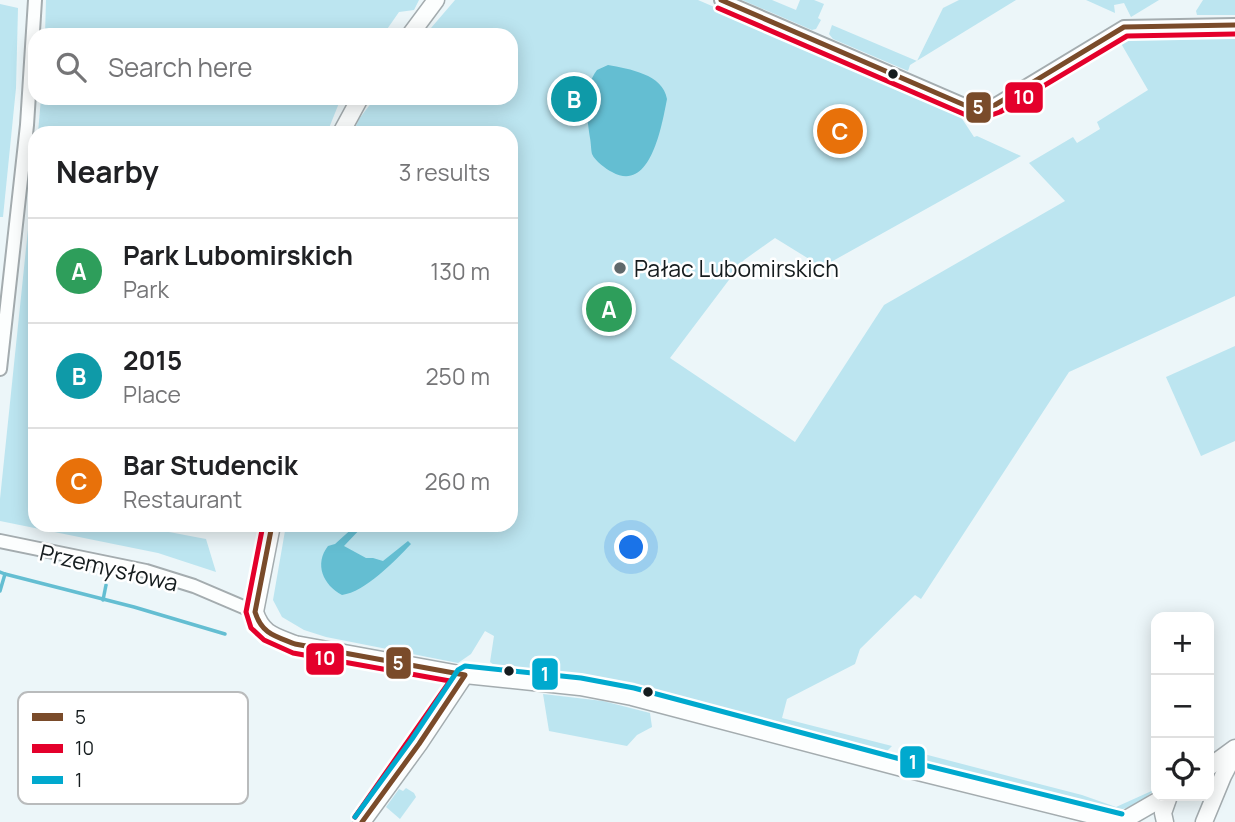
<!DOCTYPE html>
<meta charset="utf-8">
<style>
:root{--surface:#fff;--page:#f2f2f2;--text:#202124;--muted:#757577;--line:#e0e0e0;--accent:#d93025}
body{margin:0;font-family:Manrope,sans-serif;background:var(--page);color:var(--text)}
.controls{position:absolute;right:21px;bottom:21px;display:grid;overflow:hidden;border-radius:14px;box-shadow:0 4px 18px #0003}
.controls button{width:63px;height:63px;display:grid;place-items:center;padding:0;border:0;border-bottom:2px solid var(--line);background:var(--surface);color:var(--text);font:35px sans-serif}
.you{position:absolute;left:632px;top:548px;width:24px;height:24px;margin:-18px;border:5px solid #fff;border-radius:50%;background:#1a73e8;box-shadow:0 0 0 10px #1a73e833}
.badge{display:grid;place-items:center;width:46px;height:46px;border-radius:50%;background:var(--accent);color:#fff;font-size:23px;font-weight:700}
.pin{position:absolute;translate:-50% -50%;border:4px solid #fff;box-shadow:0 2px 7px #0006}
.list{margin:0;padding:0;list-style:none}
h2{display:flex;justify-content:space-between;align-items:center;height:91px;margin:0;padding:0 28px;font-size:30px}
h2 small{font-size:23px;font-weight:400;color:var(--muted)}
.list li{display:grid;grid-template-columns:46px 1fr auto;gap:21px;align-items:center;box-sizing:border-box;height:105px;padding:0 28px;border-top:2px solid var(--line)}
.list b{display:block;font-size:26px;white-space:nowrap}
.list p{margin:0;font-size:23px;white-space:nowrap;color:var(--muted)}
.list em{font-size:23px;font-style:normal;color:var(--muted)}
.icon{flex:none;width:38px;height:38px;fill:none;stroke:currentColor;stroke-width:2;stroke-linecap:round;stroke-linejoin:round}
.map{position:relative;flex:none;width:1235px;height:822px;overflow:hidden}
.search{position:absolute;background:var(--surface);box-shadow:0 4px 18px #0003;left:28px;top:28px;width:490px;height:77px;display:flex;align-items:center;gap:18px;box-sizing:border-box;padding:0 24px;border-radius:21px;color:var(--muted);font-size:26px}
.panel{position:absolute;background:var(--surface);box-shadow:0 4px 18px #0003;left:28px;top:126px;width:490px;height:406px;border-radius:21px}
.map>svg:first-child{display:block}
.green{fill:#bce5f0}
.water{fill:#64bed2}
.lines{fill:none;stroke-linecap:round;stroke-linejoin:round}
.stream{stroke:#64bed2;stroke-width:3.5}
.minor-casing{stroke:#a4acaf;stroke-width:16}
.tertiary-casing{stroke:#a4acaf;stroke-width:19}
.minor{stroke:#fcfefe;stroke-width:12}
.tertiary{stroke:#fcfefe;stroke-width:16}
.bus-1-casing{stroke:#fff;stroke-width:10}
.bus-2-casing{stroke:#fff;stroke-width:10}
.bus-3-casing{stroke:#fff;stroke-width:10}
.bus-1{stroke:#7a4b2a;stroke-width:5}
.bus-2{stroke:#e4002b;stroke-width:5}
.bus-3{stroke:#00a9ce;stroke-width:5}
.bus-dot{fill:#151c1e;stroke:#fff;stroke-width:2.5}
.poi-dot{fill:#60686b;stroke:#fff;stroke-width:2.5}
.labels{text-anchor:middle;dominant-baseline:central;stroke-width:5;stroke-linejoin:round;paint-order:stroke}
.poi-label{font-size:23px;fill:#151c1e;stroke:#fff;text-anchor:start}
.street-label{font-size:23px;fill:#151c1e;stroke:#fff}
.key{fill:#fff;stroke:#b9bbbc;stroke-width:2}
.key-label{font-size:19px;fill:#151c1e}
.line-badge{stroke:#fff;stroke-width:2.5}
.badge-label{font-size:19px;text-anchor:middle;font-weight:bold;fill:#fff}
</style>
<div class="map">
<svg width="1235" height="822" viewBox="0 0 1235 822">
<rect width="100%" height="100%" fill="#ecf6f9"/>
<g class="green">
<path d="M46 0H419L414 10 399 12 383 35H45Z"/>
<path d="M455 0H698L957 111 974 137 977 136 1021 156 822 267 775 238 744 260 670 358 795 442 884 305 1065 201 1029 163 1073 137 1077 143 1100 129 1097 122 1148 90 1119 40 1132 35 1235 33V296L1069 372 921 599 915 595 860 649 855 664 787 699 782 718 892 746 887 751 877 753 788 731 712 707 585 678 498 668 490 662 494 636 485 631 471 654 458 663 326 637 304 630 282 617 273 600 286 525H511V133H353L359 119 375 98H511V35H425Z"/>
<path d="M742 0H772L796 10 800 0H814L824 4 818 18 821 20 816 29 812 30Z"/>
<path d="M959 0H1016L910 65 908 71 833 39 829 34 832 25 917 61 943 8Z"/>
<path d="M1086 0H1159L1131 17 1124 3 1114 5 1115 13Z"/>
<path d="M1203 0H1235V15H1197L1196 11Z"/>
<path d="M0 4 18 8 16 88 3 217H0Z"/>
<path d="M41 98H341L327 133H38Z"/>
<path d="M35 162V525H170L169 532 206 539 216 572 158 553 0 521V499Z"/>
<path d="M1235 346V441L1201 456 1166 377Z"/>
<path d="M543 694 603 701 650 713 652 727 637 735 627 746 549 731Z"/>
<path d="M920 753 1082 795 1116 807 1156 789 1136 805 1110 813 930 767 922 762Z"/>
<path d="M406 788 414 793 416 797 400 819 386 807 399 789 403 791Z"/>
</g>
<g class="water">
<path d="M608 65C629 69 663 74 667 99 662 124 651 194 612 172 606 169 595 161 592 154 591 150 591 143 590 138 587 116 582 90 597 70Z"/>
<path d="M356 525H364L344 546 366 558H373L383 561 408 541 411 544C395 561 365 592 342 595 323 585 314 564 328 546L335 544Z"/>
</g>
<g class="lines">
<g class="stream">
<path d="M0 572 5 574 0 591"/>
<path d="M5 574 134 607 225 634"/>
<path d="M103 600 106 585"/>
</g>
<defs>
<g id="minor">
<path d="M721 0 969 107 986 108 995 105 1124 27 1235 25"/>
<path d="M0 369 27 125 35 0"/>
<path d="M0 541 146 571 194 586 255 612"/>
</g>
<g id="tertiary">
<path d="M410 35 436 0"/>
<path d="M341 133 360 98"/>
<path d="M272 525 255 612C262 634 275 636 295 644L465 675 580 687 632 697 902 768 1120 822"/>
<path d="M1209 767 1235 748"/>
<path d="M362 822 419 744 465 675"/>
<path d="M1121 822 1166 796"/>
<path d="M1165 822 1163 813 1169 796"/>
<path d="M1204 822 1223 776 1235 753"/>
</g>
</defs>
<use href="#minor" class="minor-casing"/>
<use href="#tertiary" class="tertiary-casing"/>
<use href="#minor" class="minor"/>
<use href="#tertiary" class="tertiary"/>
<defs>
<g id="bus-1">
<path d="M721 0 969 107 986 108 995 105 1124 27 1235 25"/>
<path d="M272 525 255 612C262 634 275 636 295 644L465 675 419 744 362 822"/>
</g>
<g id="bus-2">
<path d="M718 8 966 115 986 117 1000 112 1127 36 1235 34"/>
<path d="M263 525 246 612 251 628 264 640 293 653 450 681 355 817"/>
</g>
<path id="bus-3" d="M355 817 412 739 458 670 465 666 581 678 634 688 904 760 1122 814"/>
</defs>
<use href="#bus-1" class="bus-1-casing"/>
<use href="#bus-2" class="bus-2-casing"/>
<use href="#bus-3" class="bus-3-casing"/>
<use href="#bus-1" class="bus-1"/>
<use href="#bus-2" class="bus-2"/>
<use href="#bus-3" class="bus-3"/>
</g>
<g class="bus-dot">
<circle cx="893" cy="74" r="6"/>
<circle cx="509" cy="671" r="6"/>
<circle cx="648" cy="692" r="6"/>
</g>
<circle class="poi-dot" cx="620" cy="268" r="7"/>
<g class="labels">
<g class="poi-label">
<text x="634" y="268">Pałac Lubomirskich</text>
</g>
<g class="street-label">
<text transform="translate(109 567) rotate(13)">Przemysłowa</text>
</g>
</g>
<rect x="18" y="692" width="230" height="112" rx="10" class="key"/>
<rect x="32" y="713" width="31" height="8" fill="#7a4b2a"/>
<rect x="32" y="744" width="31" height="9" fill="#e4002b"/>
<rect x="32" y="776" width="31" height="8" fill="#00a9ce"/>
<g class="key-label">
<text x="75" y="724">5</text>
<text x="75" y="755">10</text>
<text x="75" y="787">1</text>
</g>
<g class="line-badge">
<rect x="1004" y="81" width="40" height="33" rx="7" fill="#e4002b"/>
<rect x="965" y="91" width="27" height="33" rx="7" fill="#7a4b2a"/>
<rect x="305" y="642" width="40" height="34" rx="7" fill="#e4002b"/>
<rect x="385" y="646" width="27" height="34" rx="7" fill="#7a4b2a"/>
<rect x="531" y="657" width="28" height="34" rx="7" fill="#00a9ce"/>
<rect x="899" y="745" width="27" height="34" rx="7" fill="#00a9ce"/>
</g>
<g class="badge-label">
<text x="1024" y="104">10</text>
<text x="978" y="114">5</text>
<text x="325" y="665">10</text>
<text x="398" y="670">5</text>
<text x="545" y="681">1</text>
<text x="913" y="769">1</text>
</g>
</svg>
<div class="controls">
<button>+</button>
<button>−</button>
<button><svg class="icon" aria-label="locate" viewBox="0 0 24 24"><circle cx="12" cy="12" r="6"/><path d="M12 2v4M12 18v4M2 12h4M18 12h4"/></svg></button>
</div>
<div class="you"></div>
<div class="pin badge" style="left:609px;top:309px;background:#2e9e5b">A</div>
<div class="pin badge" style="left:574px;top:99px;background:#0f9aa8">B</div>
<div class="pin badge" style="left:840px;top:131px;background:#e8710a">C</div>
<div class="search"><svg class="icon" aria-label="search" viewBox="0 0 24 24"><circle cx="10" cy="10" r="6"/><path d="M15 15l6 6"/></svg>Search here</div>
<section class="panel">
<h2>Nearby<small>3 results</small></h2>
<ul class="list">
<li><span class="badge" style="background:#2e9e5b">A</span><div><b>Park Lubomirskich</b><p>Park</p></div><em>130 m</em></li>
<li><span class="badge" style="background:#0f9aa8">B</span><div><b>2015</b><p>Place</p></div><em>250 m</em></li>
<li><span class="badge" style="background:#e8710a">C</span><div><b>Bar Studencik</b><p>Restaurant</p></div><em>260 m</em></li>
</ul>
</section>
</div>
